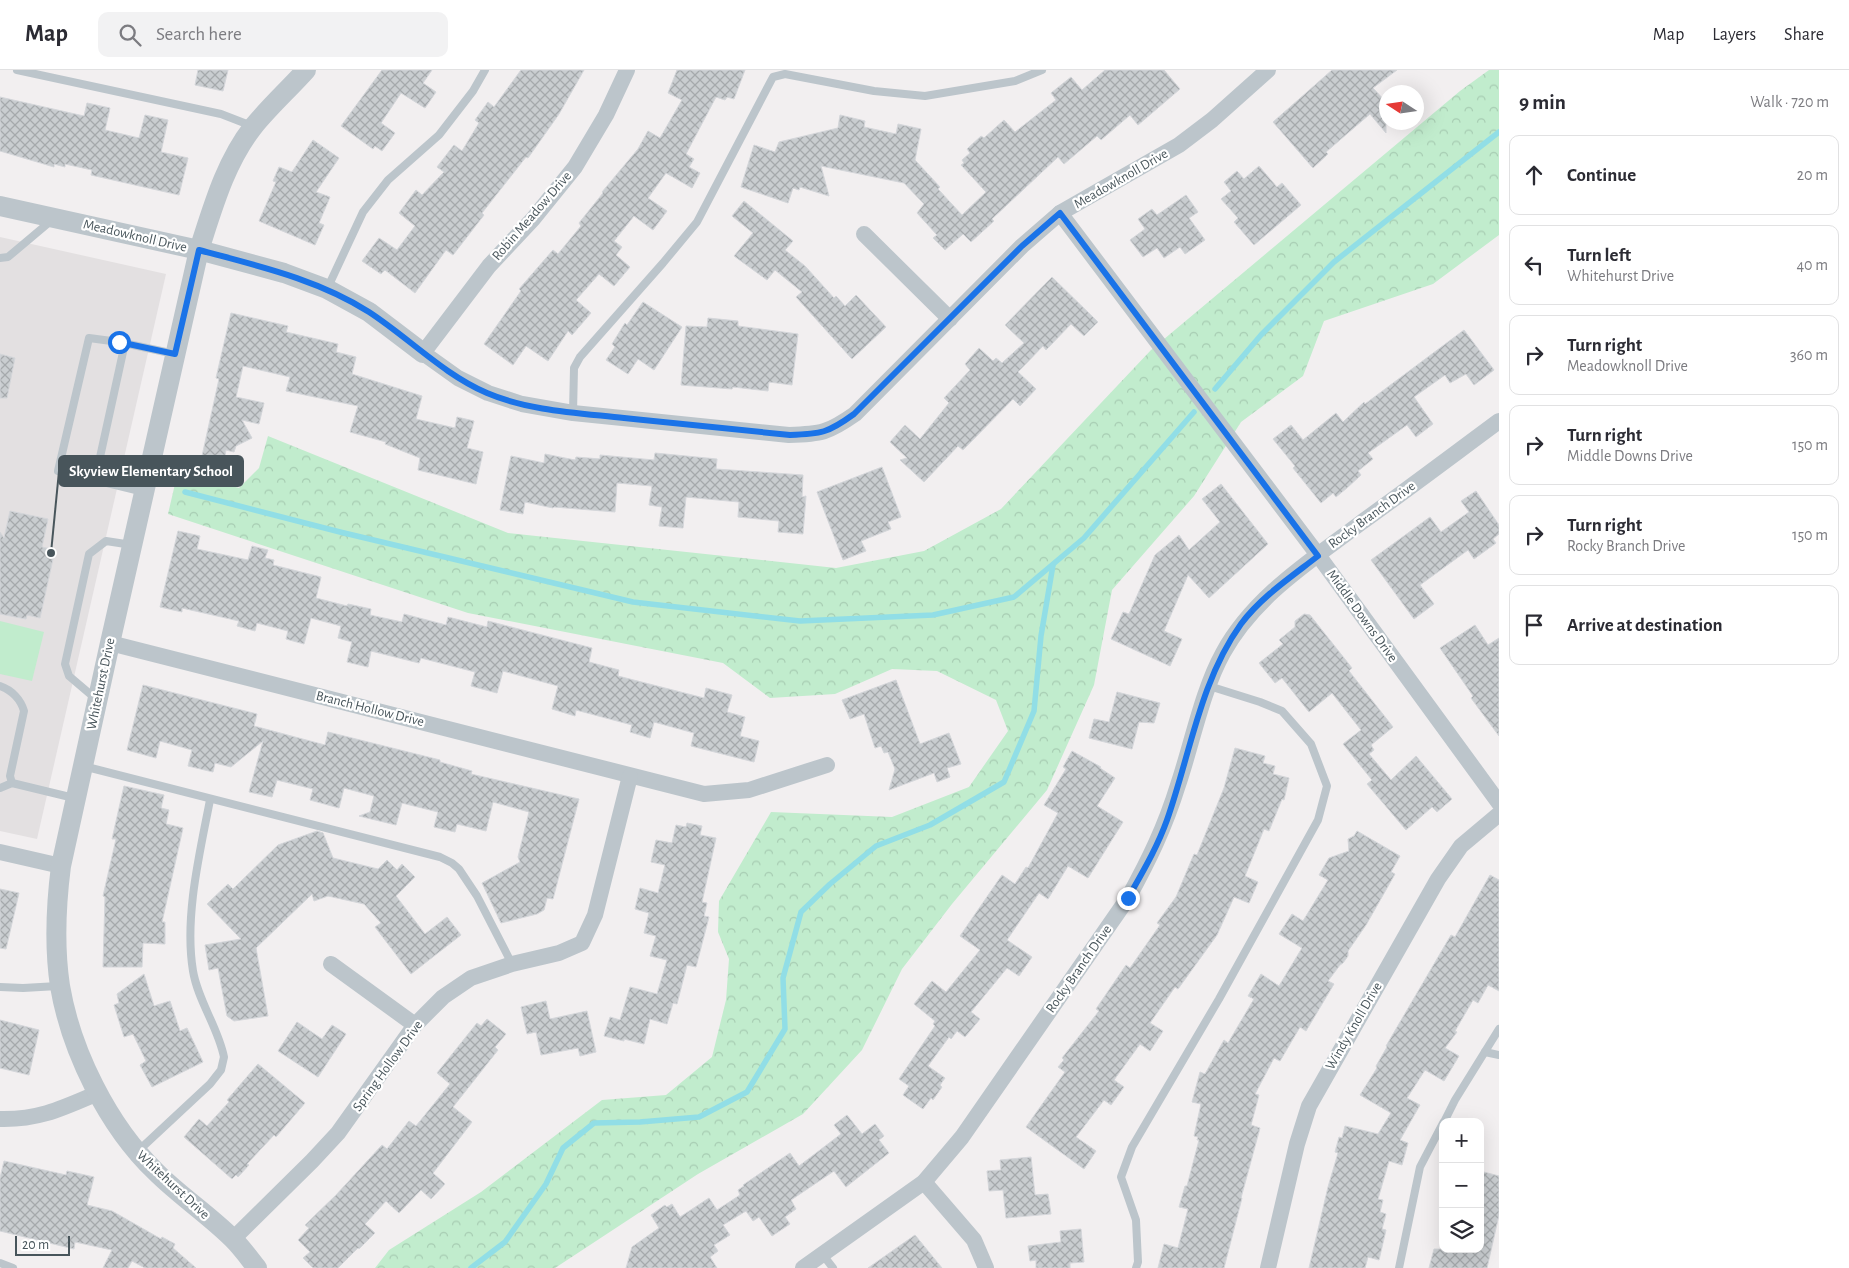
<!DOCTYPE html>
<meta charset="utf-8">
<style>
:root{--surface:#fff;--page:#f2f2f3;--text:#2b2b33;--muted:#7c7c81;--line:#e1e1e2}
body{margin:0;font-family:"Alegreya Sans",sans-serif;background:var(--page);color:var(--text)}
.controls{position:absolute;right:15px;bottom:15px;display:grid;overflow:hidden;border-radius:10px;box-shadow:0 5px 20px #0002}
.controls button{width:45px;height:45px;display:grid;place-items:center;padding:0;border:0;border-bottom:1px solid var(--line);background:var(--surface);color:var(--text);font:25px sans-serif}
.compass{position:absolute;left:1379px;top:15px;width:45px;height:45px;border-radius:50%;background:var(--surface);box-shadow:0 5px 20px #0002;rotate:282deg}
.scale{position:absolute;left:15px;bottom:12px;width:55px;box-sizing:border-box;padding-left:5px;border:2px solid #48555b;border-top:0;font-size:14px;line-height:18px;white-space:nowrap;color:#48555b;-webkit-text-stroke:4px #fff;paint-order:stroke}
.stop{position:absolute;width:15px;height:15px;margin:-11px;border:4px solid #1a73e8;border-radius:50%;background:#fff}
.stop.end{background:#1a73e8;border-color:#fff;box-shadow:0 1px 5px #0008}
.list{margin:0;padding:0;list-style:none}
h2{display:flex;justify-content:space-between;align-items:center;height:65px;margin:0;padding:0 20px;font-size:21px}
h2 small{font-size:16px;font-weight:400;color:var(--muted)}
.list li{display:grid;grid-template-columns:32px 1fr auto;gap:15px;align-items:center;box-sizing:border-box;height:80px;margin:0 10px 10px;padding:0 10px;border:1px solid var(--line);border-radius:10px}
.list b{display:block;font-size:19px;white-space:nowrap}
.list p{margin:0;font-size:16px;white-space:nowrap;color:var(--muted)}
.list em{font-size:16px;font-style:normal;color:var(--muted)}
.icon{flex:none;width:28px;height:28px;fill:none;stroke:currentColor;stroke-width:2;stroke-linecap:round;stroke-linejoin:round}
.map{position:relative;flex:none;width:1499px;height:1198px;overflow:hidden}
header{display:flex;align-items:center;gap:30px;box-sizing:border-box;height:70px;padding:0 25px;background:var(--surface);border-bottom:1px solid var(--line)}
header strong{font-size:24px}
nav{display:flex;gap:28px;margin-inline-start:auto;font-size:18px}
.search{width:350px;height:45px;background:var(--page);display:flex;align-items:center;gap:12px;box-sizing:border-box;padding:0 18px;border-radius:10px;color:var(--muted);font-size:19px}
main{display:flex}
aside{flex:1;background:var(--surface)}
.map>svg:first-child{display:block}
.education{fill:#e3e0e1}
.grass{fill:#c1eccd}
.forest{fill:url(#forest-crowns)}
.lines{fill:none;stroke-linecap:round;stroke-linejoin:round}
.stream{stroke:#91dee6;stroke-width:5.5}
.building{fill:url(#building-cross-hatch);stroke:#d4d6da}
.service{stroke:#bcc5cb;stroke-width:8}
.minor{stroke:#bcc5cb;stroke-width:16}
.tertiary{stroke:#bcc5cb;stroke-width:20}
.route{stroke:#1a73e8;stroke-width:6}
.labels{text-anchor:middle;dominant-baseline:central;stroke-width:4.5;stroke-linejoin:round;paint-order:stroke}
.street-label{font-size:14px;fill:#48555b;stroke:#fff}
.leader{fill:none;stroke:#48555b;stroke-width:2}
.callout-dot{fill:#48555b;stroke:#fff;stroke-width:2}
.callout{fill:#48555b;stroke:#48555b;stroke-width:2}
.callout-label{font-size:15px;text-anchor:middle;font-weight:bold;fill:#fff}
</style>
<header>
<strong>Map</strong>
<div class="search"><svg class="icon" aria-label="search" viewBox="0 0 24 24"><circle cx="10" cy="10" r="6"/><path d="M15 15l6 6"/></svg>Search here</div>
<nav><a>Map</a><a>Layers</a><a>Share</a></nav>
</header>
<main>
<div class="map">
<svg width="1499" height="1198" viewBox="0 0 1499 1198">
<defs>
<pattern id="forest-crowns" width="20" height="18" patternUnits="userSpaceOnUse" patternTransform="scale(1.25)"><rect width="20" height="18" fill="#c1eccd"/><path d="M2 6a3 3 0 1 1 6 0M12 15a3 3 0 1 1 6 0" fill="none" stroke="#a7ccb2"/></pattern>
<pattern id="building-cross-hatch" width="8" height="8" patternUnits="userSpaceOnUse" patternTransform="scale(1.25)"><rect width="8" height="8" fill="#c9cdd0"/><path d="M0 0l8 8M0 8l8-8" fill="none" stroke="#a5a9ac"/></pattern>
</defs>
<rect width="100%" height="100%" fill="#f2eff0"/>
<path class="education" d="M0 167 166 204 37 769 0 761Z"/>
<path class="grass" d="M0 551 44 562 32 611 0 604Z"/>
<path class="forest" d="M1489 0H1499V165L1433 214 1324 251 1303 306 1241 352 1194 426 1112 520 1094 615 1047 720 952 834 902 899 862 980 803 1044 698 1104 555 1198H375L389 1180 481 1122 602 1030 666 1025 712 987 726 930 729 889 718 862 719 831 771 742 892 747 969 717 1008 661 996 630 937 601 892 599 835 624 770 628 723 593 468 543 168 444 178 401 239 418 259 398 268 366 508 463 836 498 924 481 1001 439 1151 280 1460 21Z"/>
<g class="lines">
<g class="stream">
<path d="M1215 319 1261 265 1334 192 1499 62"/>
<path d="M185 422 340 462 633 532 800 551 933 545 1014 527 1084 468 1194 342"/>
<path d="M471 1198 505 1172 546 1114 563 1078 594 1053 640 1052 699 1047 747 1022 785 959 783 908 801 842 830 814 876 776 930 755 1004 712 1034 641 1041 566 1053 495"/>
</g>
</g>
<g class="building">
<path d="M198 0H228L223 21 195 15Z"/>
<path d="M382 0H432L423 13 436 22 425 38 401 23 381 53 395 63 382 81 375 76 373 79 341 56Z"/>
<path d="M521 0H584L559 44 528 88 526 87 482 143 484 145 453 185 446 180 415 223 385 200 381 204 362 191 379 168 397 180 415 156 399 143 416 120 422 125 444 102 437 97 454 75 462 81 479 53 475 50 488 32 494 37Z"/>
<path d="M677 0H745L734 29 727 27 725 30 716 27 686 84 694 89 689 97 700 103 692 118 666 103 648 128 667 141 653 160 634 146 614 171 622 177 616 185 630 197 614 216 599 204 576 230 591 243 572 265 568 261 548 291 526 276 513 295 484 274 521 221 519 219 553 180 558 184 581 156 579 153 603 123 602 122 638 79 648 61 660 68 682 30 668 23Z"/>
<path d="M1105 0H1164L1180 19 1138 55 1130 45 1101 70 1097 66 1064 94 1058 87 992 149 994 151 971 172 963 164 945 180 933 168 937 165 917 143 924 134 904 113 821 96 829 126 800 117 799 120 793 118 788 133 741 117 754 75 775 82 779 72 838 58 840 45 865 51 864 57 896 64 898 54 921 59 915 90 940 117 938 119 962 145 986 122 961 95 964 93 962 90 970 83 967 79 981 66 984 68 1004 50 1015 62 1056 30 1051 23 1071 7 1082 20Z"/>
<path d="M1332 0H1397L1373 18 1386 32V63L1370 44 1326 82 1328 84 1313 98 1273 52Z"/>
<path d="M0 27 84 46 87 33 110 38 105 60 139 68 145 45 168 50 161 82 188 88 179 125 91 105 92 100 65 94V97L54 94V97L0 81Z"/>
<path d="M313 70 339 88 316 122 330 127 319 153 324 155 315 175 259 151 276 112 273 111 279 97 292 102Z"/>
<path d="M1259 96 1277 117 1282 113 1301 135 1254 175 1234 152 1238 148 1221 129 1231 121 1224 112 1237 101 1244 109Z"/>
<path d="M1186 125 1198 142 1189 148 1205 170 1185 184 1180 177 1164 188 1157 178 1143 187 1130 170 1145 159 1138 149 1152 139 1157 145Z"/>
<path d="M744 131 793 171 785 180 805 196 834 228 836 226 845 236 856 225 886 257 852 289 796 227 802 222 775 200 767 210 734 186 753 163 732 146Z"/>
<path d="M1052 207 1098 252 1084 266 1071 254 1046 280 1043 276 1018 302 1036 319 1020 336 1013 329 963 380 958 376 924 412 900 390 907 388 890 372 905 355 920 369 949 333 944 328 970 300 965 294 979 278 993 291 996 288 1002 293 1024 273 1005 255Z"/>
<path d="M643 232 682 257 654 300 638 289 628 304 606 290 615 277 612 274 625 253 627 255Z"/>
<path d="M231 243 288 256 286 262 338 274 336 282 356 287 352 304 422 326 416 349 455 358 457 347 474 351 467 378 483 382 476 414 418 400 420 388 385 374 386 372 350 362 358 336 286 321 290 307 243 296 236 327 264 333 259 354 242 350 252 368 236 376 234 382 226 380 224 391 202 386 219 309 216 308Z"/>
<path d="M708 248 738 251V256L798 264 792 315 769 312 768 321 733 317 732 319 681 315 686 256 707 257Z"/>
<path d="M1464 260 1494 300 1474 315 1466 304 1450 313 1445 305 1414 327 1433 354 1416 367 1407 355 1368 383 1373 389 1358 401 1361 405 1347 418 1336 427 1333 423 1321 433 1293 398 1295 396 1273 369 1291 355 1303 370 1336 343 1343 352 1364 332 1365 334Z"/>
<path d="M0 284 15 288 7 328H0Z"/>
<path d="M655 383 717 389 716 399 803 405 802 427 806 426 803 464 778 462 779 451 738 447 739 432 686 427 683 458 659 456 662 437 649 435 652 416 617 413 615 442 554 437 553 438 525 432 523 444 500 440 511 386 544 393 545 384 575 390 576 387 600 389V385L654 390Z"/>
<path d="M882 397 901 447 888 452 891 459 861 471 866 481 843 490 817 422Z"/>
<path d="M1221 414 1268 474 1209 528 1188 505 1164 561 1182 569 1170 596 1111 569 1123 542 1129 544 1155 485 1179 465 1189 480 1220 452 1202 429Z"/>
<path d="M1476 421 1499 455V464L1493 469 1496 473 1474 489 1468 480 1420 515 1434 534 1414 549 1371 490 1430 447 1441 462 1469 442 1461 431Z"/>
<path d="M10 441 48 449 42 477 55 480 40 548 27 545 26 549 0 544V462L4 468Z"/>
<path d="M178 461 200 466 197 479 248 490 252 476 268 480 265 488 274 490 273 495 321 507 316 528 347 536 348 534 371 539 370 545 402 552 404 544 446 555 448 547 487 557 488 551 592 578 589 592 619 600 618 606 704 628 706 618 732 625 727 642 745 647 740 666 759 671 754 692 691 676 694 663 654 652 650 668 630 662 632 655 576 640 575 646 552 639 558 616 503 601 497 623 471 616 475 602 421 588 419 593 371 581 368 597 347 592 352 572 338 568 341 556 311 548 304 574 286 569 288 561 257 553 255 561 237 556 239 551 182 538V542L160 537Z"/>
<path d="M1304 544 1310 545 1352 598 1349 601 1393 657 1371 675 1374 680 1369 684 1391 710 1416 686 1452 729 1437 742 1432 737 1406 760 1367 714 1372 710 1343 674 1361 660 1332 623 1309 642 1282 608 1275 613 1259 593 1283 574 1279 570 1295 557V551Z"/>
<path d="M1475 555 1488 575 1499 568V666L1471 628 1473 626 1440 578Z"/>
<path d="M896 610 920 674 949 663 961 694 947 698 950 707 937 712 934 703 889 720 895 699 888 682 884 683 881 676 875 678 864 644 850 649 842 630Z"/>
<path d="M143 615 257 644 254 656 325 675 328 662 440 690V692L472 701 471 704 579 729 553 829 547 828 544 840 537 844 501 853 482 813 520 792 518 787 529 742 493 732 486 761 457 754 455 762 434 757 438 742 402 733 396 755 359 746 370 742 374 726 344 718 339 738 310 730 313 719 277 710 272 727 249 722 263 671 231 697 215 693 213 702 188 696 192 680 160 671 156 688 127 680Z"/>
<path d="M1117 622 1160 633 1154 653 1139 652 1132 679 1089 668 1094 649 1109 652Z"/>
<path d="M1235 678 1265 686 1263 693 1275 696 1273 704 1289 708 1284 730 1282 729 1269 761 1264 759 1245 806 1258 812 1249 833 1234 827 1217 865 1178 919 1175 917 1150 953 1163 961 1150 981 1140 974 1114 1010 1124 1017 1111 1035 1104 1030 1076 1067 1096 1081 1084 1099 1026 1057 1065 1002 1058 997 1064 990 1062 988 1099 941 1096 939 1126 895 1130 898 1160 855 1157 853 1176 827 1194 784 1197 785 1224 718Z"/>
<path d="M1072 681 1101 697 1100 698 1115 708 1097 736 1123 752 1088 808 1068 796 1048 829 1039 823 1007 870 1032 887 1019 906 1007 898 971 942 980 949 965 967 957 961 951 969 949 967 928 996 945 1008 940 1015 942 1017 933 1030 931 1028 923 1039 903 1025 909 1016 899 1009 935 956 933 954 935 951 914 934 932 911 946 922 980 880 960 866 1002 805 1015 814 1026 797 1028 798 1058 743 1044 735 1066 699 1063 697Z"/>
<path d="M124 716 164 725 161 738 169 740 166 754 183 758 162 852H165V874L143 873 142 897H103L105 827 103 826 116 769H112Z"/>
<path d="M687 753 702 756 700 765 716 768 702 832 707 833 704 846 709 847 696 897 687 895 677 934 673 933 667 954 650 949 644 974 624 969V971L604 966 610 947 620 950 630 917 657 924 667 890 650 886 656 866 644 863 649 843 635 839 640 818 658 823 665 795 651 792 656 770 672 773 676 755 686 757Z"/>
<path d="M317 761 323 763 333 788 378 799 387 790 397 800 402 794 415 807 396 826 425 864 447 847 461 865 411 904 375 857 381 853 364 834 328 826 314 831 312 824 256 878 268 946 234 951 227 946 218 898 209 900 205 875 241 869 207 834 228 814 233 819 278 775Z"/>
<path d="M1357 761 1400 786 1391 802 1395 804 1366 855 1348 881V886L1343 893 1340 895 1328 911 1334 914 1306 961 1300 957 1280 991 1274 988 1255 1024 1259 1025 1251 1055 1260 1058 1241 1128H1242L1224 1198H1158L1164 1174 1178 1178 1188 1139 1179 1137 1185 1116H1187L1199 1070H1197L1198 1067 1194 1066 1201 1034 1192 1032 1200 1002 1205 1004 1224 970 1228 973 1254 929 1248 926 1261 904 1279 916 1302 878 1279 864 1292 844 1303 851 1328 810 1319 805 1329 788 1349 781 1348 769 1354 766Z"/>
<path d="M1490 805 1499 810V921L1488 915 1478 933 1473 930 1455 961 1457 962 1445 978 1459 986 1444 1011 1425 1000 1407 1028 1420 1035 1400 1070 1408 1073 1402 1095 1389 1091 1378 1129 1383 1130 1380 1142 1386 1144 1382 1159 1386 1160 1379 1190 1368 1187 1365 1198H1309L1328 1117 1338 1083 1335 1082 1339 1067 1342 1068 1345 1056 1378 1064 1391 1043 1360 1025 1377 998 1376 996 1387 977 1386 976 1451 865 1455 867Z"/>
<path d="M0 819 19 823 6 879 0 878Z"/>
<path d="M144 904 154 936 170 931 180 961 187 958 203 992 152 1017 140 995 146 991 133 964 124 967 114 935 119 933 117 924Z"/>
<path d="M546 931 550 949 587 941 596 982 580 986 578 978 541 985 536 962 527 964 521 937Z"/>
<path d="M487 949 506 964 495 977 498 980 453 1037 472 1052 433 1103 445 1114 431 1129 421 1120 399 1143 386 1131 365 1154 375 1163 359 1179 358 1178 338 1198H313L303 1188 310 1182 298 1170 309 1158 305 1155 336 1125 382 1075 387 1079 409 1051 416 1056 450 1014 437 1003 477 953 481 956Z"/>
<path d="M0 950 39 960 29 1005 0 998Z"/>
<path d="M297 952 322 969 332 955 346 964 318 1007 278 981Z"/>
<path d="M258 994 305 1033 276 1067 274 1065 247 1094 249 1095 238 1107 236 1105 232 1109 184 1067 199 1049 207 1056 229 1032 227 1030Z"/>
<path d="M847 1045 862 1064 875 1054 884 1066 879 1070 889 1083 846 1117 834 1101 791 1130 796 1139 785 1147 790 1154 772 1166 759 1147 753 1151 746 1141 723 1155 730 1165 714 1175 718 1181 710 1187 717 1198H626L632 1177 659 1158 651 1145 665 1135 667 1137 672 1134 680 1147 709 1128 717 1140 740 1125 738 1120 744 1116 743 1115 790 1083 799 1096 841 1064 834 1055Z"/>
<path d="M1031 1087 1035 1125 1048 1124 1051 1144 1006 1148 1003 1120 989 1121 987 1101 1001 1100 1000 1090Z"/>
<path d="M4 1091 66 1105 67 1101 94 1107 87 1135 112 1141 161 1169 162 1167 175 1174 173 1178 196 1198H145L132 1191 128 1198H103L112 1180 75 1172 74 1179 0 1161V1108Z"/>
<path d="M1480 1101 1499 1106V1145L1487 1198H1429L1434 1179H1480Z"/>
<path d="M1081 1159 1084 1192 1070 1193V1198H1036V1190L1030 1191 1028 1176 1061 1172 1060 1161Z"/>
<path d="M915 1165 942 1198H868Z"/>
</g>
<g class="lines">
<g class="service">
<path d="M17 0 221 44 252 56"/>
<path d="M0 188 8 187 52 150"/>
<path d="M328 217 363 142 388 110 439 65 473 21 485 0"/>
<path d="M573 343 574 298 580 287 663 193 697 152 773 7 785 4 874 21 925 26 1015 11 1042 0"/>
<path d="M95 410 125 273"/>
<path d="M144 422 58 401 89 268 119 272 175 284"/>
<path d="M0 616C12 620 21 630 24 641L10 706 12 713"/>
<path d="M96 629 69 606 65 594 89 484 106 471 132 475"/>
<path d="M83 696 440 787 452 793 459 799 477 826 512 894"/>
<path d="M0 718 12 713 74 728"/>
<path d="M0 917 23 918 58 916"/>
<path d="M1485 982 1499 985"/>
<path d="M1444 1052 1455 1030 1499 959"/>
<path d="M137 1082 210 1014 221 1000 224 987C218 957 198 931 193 901 184 847 200 782 210 730"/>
<path d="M823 1185 833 1198"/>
<path d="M0 1193 13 1198"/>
<path d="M1136 1198 1138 1192 1136 1150 1121 1107 1132 1077 1219 929 1318 750 1327 716 1311 674 1282 641 1260 632 1209 616"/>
<path d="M1399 1198 1420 1097 1443 1053"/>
</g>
<g class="minor">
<path d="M627 0 606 45 575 97 533 149 489 196 423 283 458 308 488 323 522 334 573 343 789 365C821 364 828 363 855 344L1022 176 1060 143 1179 75 1212 50 1268 0"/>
<path d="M1060 143 1318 485 1499 733"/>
<path d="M864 164 950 249"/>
<path d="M110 573 704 724 749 720 827 695"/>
<path d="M0 782 61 796"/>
<path d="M331 894 415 955"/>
<path d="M0 1049C39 1050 63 1038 98 1023"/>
<path d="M924 1112 974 1170 986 1198"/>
<path d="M233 1169 312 1091 338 1063 415 955 443 927 471 908 512 894 559 883 582 873 595 845 630 706"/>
<path d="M803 1198 924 1112 962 1067 1128 828C1149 790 1165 757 1178 715 1192 674 1202 621 1223 583 1254 526 1312 490 1362 452 1408 419 1453 385 1499 351"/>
<path d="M1268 1198 1297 1074 1309 1036 1438 809 1461 776 1499 744"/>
</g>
<g class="tertiary">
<path d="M0 136 199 180 284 203 327 219 369 242 423 283"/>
<path d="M257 1198C249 1188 242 1178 233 1169 209 1145 180 1126 156 1102 108 1056 71 981 60 916 54 876 56 835 61 796L110 573 199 180C213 137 225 93 253 57 269 37 289 19 306 0"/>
</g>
</g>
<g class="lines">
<path class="route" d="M119 272 175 284 199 180C258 196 317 209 369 242 409 268 443 304 487 323 529 341 579 343 624 348 679 354 734 359 790 365 821 364 828 363 854 344L1022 176 1060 143 1318 486C1291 507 1261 527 1241 554 1200 611 1190 685 1167 750 1157 778 1142 803 1128 828"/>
</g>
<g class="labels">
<g class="street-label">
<text transform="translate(1121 109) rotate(-30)">Meadowknoll Drive</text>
<text transform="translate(532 146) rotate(-49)">Robin Meadow Drive</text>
<text transform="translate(135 166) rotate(13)">Meadowknoll Drive</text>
<text transform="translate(1372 445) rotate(-36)">Rocky Branch Drive</text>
<text transform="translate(1362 546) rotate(54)">Middle Downs Drive</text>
<text transform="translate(101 614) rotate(-78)">Whitehurst Drive</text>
<text transform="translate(370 639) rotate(14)">Branch Hollow Drive</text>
<text transform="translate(1079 899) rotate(-55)">Rocky Branch Drive</text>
<text transform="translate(1354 956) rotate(-60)">Windy Knoll Drive</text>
<text transform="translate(388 996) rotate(-54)">Spring Hollow Drive</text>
<text transform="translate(173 1115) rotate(43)">Whitehurst Drive</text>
</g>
</g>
<path class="leader" d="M51 483L59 401"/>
<circle class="callout-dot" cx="51" cy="483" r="5"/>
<rect class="callout" x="59" y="386" width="184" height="30" rx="5"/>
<g class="callout-label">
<text x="151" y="406">Skyview Elementary School</text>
</g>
</svg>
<div class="controls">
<button>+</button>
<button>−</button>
<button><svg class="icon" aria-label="layers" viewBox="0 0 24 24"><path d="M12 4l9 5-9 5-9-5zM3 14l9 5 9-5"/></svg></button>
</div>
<svg class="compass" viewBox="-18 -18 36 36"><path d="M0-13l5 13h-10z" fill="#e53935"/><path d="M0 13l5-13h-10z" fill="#7c7c81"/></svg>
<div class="scale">20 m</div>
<div class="stop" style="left:119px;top:272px"></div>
<div class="stop end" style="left:1128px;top:828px"></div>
</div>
<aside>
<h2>9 min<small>Walk · 720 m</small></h2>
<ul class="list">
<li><svg class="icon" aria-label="ahead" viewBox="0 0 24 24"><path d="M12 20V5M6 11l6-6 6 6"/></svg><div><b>Continue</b></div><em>20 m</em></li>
<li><svg class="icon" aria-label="left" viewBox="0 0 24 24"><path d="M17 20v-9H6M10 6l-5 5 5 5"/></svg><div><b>Turn left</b><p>Whitehurst Drive</p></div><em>40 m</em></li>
<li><svg class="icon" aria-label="right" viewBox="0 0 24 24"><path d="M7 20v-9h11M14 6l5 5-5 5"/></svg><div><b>Turn right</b><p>Meadowknoll Drive</p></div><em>360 m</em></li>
<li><svg class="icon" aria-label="right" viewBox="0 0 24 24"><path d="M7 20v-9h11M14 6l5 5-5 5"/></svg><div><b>Turn right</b><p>Middle Downs Drive</p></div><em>150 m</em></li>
<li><svg class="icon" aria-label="right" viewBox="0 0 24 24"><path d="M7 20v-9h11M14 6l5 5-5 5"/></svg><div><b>Turn right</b><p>Rocky Branch Drive</p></div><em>150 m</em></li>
<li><svg class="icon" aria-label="arrive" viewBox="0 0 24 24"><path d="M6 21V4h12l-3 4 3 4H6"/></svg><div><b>Arrive at destination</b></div></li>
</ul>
</aside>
</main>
